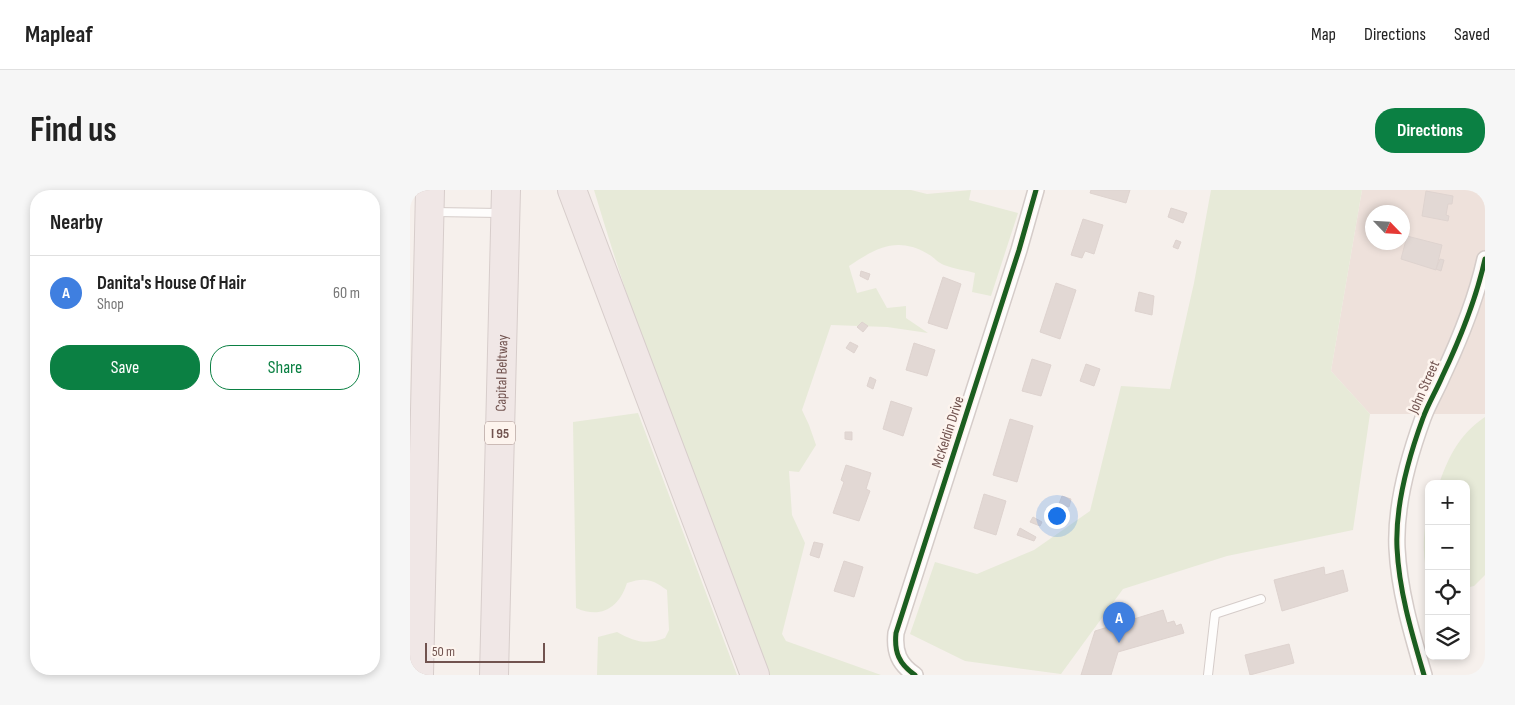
<!DOCTYPE html>
<meta charset="utf-8">
<style>
:root{--surface:#fff;--page:#f6f6f6;--text:#222;--muted:#767676;--line:#e0e0e0;--accent:#0b8043}
body{margin:0;font-family:"Sofia Sans Condensed",sans-serif;background:var(--page);color:var(--text)}
.controls{position:absolute;right:15px;bottom:15px;display:grid;overflow:hidden;border-radius:10px;box-shadow:0 2px 8px #0003}
.controls button{width:45px;height:45px;display:grid;place-items:center;padding:0;border:0;border-bottom:1px solid var(--line);background:var(--surface);color:var(--text);font:25px sans-serif}
.compass{position:absolute;left:955px;top:15px;width:45px;height:45px;border-radius:50%;background:var(--surface);box-shadow:0 2px 8px #0003;rotate:115deg}
.scale{position:absolute;left:15px;bottom:12px;width:120px;box-sizing:border-box;padding-left:5px;border:2px solid #71534f;border-top:0;font-size:14px;line-height:18px;white-space:nowrap;color:#71534f;-webkit-text-stroke:4px #fdf4ee;paint-order:stroke}
.you{position:absolute;left:646px;top:325px;width:18px;height:18px;margin:-12px;border:4px solid #fff;border-radius:50%;background:#1a73e8;box-shadow:0 0 0 8px #1a73e833}
.badge{display:grid;place-items:center;width:32px;height:32px;border-radius:50%;background:var(--accent);color:#fff;font-size:16px;font-weight:700}
.pin{position:absolute;translate:-50% -41px;filter:drop-shadow(0 1px 2px #0008)}
.pin::after{content:'';position:absolute;top:26px;width:18px;height:15px;background:inherit;clip-path:polygon(0 0,100% 0,50% 100%)}
.list{margin:0;padding:0;list-style:none}
h2{display:flex;justify-content:space-between;align-items:center;height:65px;margin:0;padding:0 20px;font-size:21px}
h2 small{font-size:16px;font-weight:400;color:var(--muted)}
.list li{display:grid;grid-template-columns:32px 1fr auto;gap:15px;align-items:center;box-sizing:border-box;height:75px;padding:0 20px;border-top:1px solid var(--line)}
.list b{display:block;font-size:19px;white-space:nowrap}
.list p{margin:0;font-size:16px;white-space:nowrap;color:var(--muted)}
.list em{font-size:16px;font-style:normal;color:var(--muted)}
.actions{display:flex;gap:10px;padding:15px 20px}
.actions a{flex:1;padding:11px 0;border:1px solid var(--accent);border-radius:20px;text-align:center;font-size:18px;color:var(--accent)}
.actions .main{background:var(--accent);color:#fff}
.icon{flex:none;width:28px;height:28px;fill:none;stroke:currentColor;stroke-width:2;stroke-linecap:round;stroke-linejoin:round}
.map{position:relative;flex:none;width:1075px;height:485px;overflow:hidden;border-radius:20px}
header{display:flex;align-items:center;gap:30px;box-sizing:border-box;height:70px;padding:0 25px;background:var(--surface);border-bottom:1px solid var(--line)}
header strong{font-size:24px}
nav{display:flex;gap:28px;margin-inline-start:auto;font-size:18px}
.intro{display:flex;align-items:center;justify-content:space-between;box-sizing:border-box;height:120px;padding:0 30px}
h1{margin:0;font-size:35px}
.button{padding:12px 22px;border-radius:20px;background:var(--accent);color:#fff;font-size:18px;font-weight:700}
main{display:flex;gap:30px;padding:0 30px}
aside{flex:1;background:var(--surface);border-radius:20px;box-shadow:0 2px 8px #0003}
.map>svg:first-child{display:block}
.residential{fill:#eee1db;fill-rule:evenodd}
.green{fill:#e7ead8}
.building{fill:#e2d8d4;stroke:#ded3cf}
.lines{fill:none;stroke-linecap:round;stroke-linejoin:round}
.service-casing{stroke:#d5ccc9;stroke-width:10}
.minor-casing{stroke:#d5ccc9;stroke-width:18}
.motorway-casing{stroke:#d7cdcb;stroke-width:30}
.service{stroke:#fefdfc;stroke-width:8}
.minor{stroke:#fefdfc;stroke-width:15}
.motorway{stroke:#f0e7e6;stroke-width:28}
.cycleway-casing{stroke:#fdf4ee;stroke-width:8}
.cycleway{stroke:#1b5e20;stroke-width:5}
.labels{text-anchor:middle;dominant-baseline:central;stroke-width:5;stroke-linejoin:round;paint-order:stroke}
.shield{fill:#fdf4ee;stroke:#9b837f;stroke-width:1}
.shield-label{font-size:14px;font-weight:bold;fill:#71534f}
.street-label{font-size:15px;fill:#71534f;stroke:#fdf4ee}
</style>
<header>
<strong>Mapleaf</strong>
<nav><a>Map</a><a>Directions</a><a>Saved</a></nav>
</header>
<div class="intro"><h1>Find us</h1><a class="button">Directions</a></div>
<main>
<aside>
<h2>Nearby<small></small></h2>
<ul class="list">
<li><span class="badge" style="background:#3f7fe0">A</span><div><b>Danita's House Of Hair</b><p>Shop</p></div><em>60 m</em></li>
</ul>
<div class="actions"><a class="main">Save</a><a>Share</a></div>
</aside>
<div class="map">
<svg width="1075" height="485" viewBox="0 0 1075 485">
<rect width="100%" height="100%" fill="#f6f0ec"/>
<path class="residential" d="M952 0H1075V224H960L921 181ZM962 22H992V52H962Z"/>
<g class="green">
<path d="M184 0H501L517 4 561 0 559 10 608 23 581 106 562 102 565 83C555 80 544 79 534 75 528 73 524 67 518 64 487 46 466 58 439 76L447 103 466 98 477 118 496 116V128L518 143 477 137 421 135 392 220 399 235 406 255 389 282 379 281 382 325 395 353 372 444 376 451 471 485H360C296 325 233 165 184 0Z"/>
<path d="M801 0H952L921 181 960 224 943 340 817 366 713 399 651 484 555 471 500 444 525 372 567 384 624 360 680 321 711 196 760 199 784 93Z"/>
<path d="M228 223 327 485H187L188 447 207 442C225 452 236 455 255 448L259 440 257 400C242 389 235 387 217 393 209 418 191 429 166 418L163 232Z"/>
<path d="M1075 227V385L1064 396 1056 398V294H1029C1039 265 1050 244 1075 227Z"/>
<path d="M1019 322V394C1013 371 1011 344 1019 322Z"/>
</g>
<g class="building">
<path d="M681 0H720L716 13 680 3Z"/>
<path d="M1016 1 1043 6 1042 14H1038L1036 25 1039 26 1038 31 1012 26Z"/>
<path d="M761 18 777 23 773 33 758 27Z"/>
<path d="M673 29 693 35 684 64 675 61 672 68 661 65Z"/>
<path d="M997 46 1032 55 1026 80 991 69Z"/>
<path d="M766 50 771 52 768 59 763 57Z"/>
<path d="M1030 69 1034 70 1031 81 1026 79Z"/>
<path d="M451 81 460 84 458 90 450 86Z"/>
<path d="M533 87 551 94 537 139 518 133Z"/>
<path d="M646 93 666 100 650 149 630 142Z"/>
<path d="M729 102 744 106 742 125 725 121Z"/>
<path d="M452 132 458 136 453 142 447 137Z"/>
<path d="M440 152 448 156 444 163 436 158Z"/>
<path d="M504 153 525 160 517 186 496 180Z"/>
<path d="M622 169 641 175 631 206 612 201Z"/>
<path d="M676 174 690 179 684 196 670 191Z"/>
<path d="M460 187 466 190 463 199 457 196Z"/>
<path d="M481 211 502 218 493 246 473 239Z"/>
<path d="M600 229 623 236 607 292 583 285Z"/>
<path d="M435 242H442V250L435 249Z"/>
<path d="M436 275 461 283 456 299 460 301 449 331 423 323 434 292 431 290Z"/>
<path d="M574 304 596 311 586 345 564 338Z"/>
<path d="M652 306 661 309 659 317 649 314Z"/>
<path d="M623 327 632 332 630 336 620 332Z"/>
<path d="M610 338 626 347 624 351 607 345Z"/>
<path d="M404 352 413 354 409 368 400 365Z"/>
<path d="M434 371 453 377 444 407 424 401Z"/>
<path d="M914 377 915 385 933 380 938 401 872 421 864 390Z"/>
<path d="M753 420 757 433 764 431 766 436 771 434 774 443 708 462 701 485H671L685 441Z"/>
<path d="M879 454 884 473 840 485 835 465Z"/>
</g>
<g class="lines">
<defs>
<g id="service">
<path d="M24 22 90 23"/>
<path d="M798 485 805 424 851 409"/>
</g>
<g id="minor">
<path d="M505 485C489 474 484 462 486 443L609 60 626 0"/>
<path d="M1014 485C1002 444 989 401 987 358 985 315 998 269 1013 228 1018 214 1026 201 1032 187 1050 149 1066 110 1075 69"/>
</g>
<g id="motorway">
<path d="M162 0 345 485"/>
<path d="M9 485 20 0"/>
<path id="s1" d="M84 485 96 0"/>
</g>
</defs>
<use href="#service" class="service-casing"/>
<use href="#minor" class="minor-casing"/>
<use href="#motorway" class="motorway-casing"/>
<use href="#service" class="service"/>
<use href="#minor" class="minor"/>
<use href="#motorway" class="motorway"/>
<defs>
<g id="cycleway">
<path d="M505 485C489 474 484 462 486 443L609 60 626 0"/>
<path d="M1014 485C1002 444 989 401 987 358 985 315 998 269 1013 228 1018 214 1026 201 1032 187 1050 149 1066 110 1075 69"/>
</g>
</defs>
<use href="#cycleway" class="cycleway-casing"/>
<use href="#cycleway" class="cycleway"/>
</g>
<g class="labels">
<rect class="shield" x="75" y="231.5" width="30" height="23" rx="4"/>
<g class="shield-label">
<text x="90" y="243">I 95</text>
</g>
<g class="street-label">
<text stroke="none"><textPath href="#s1" startOffset="302">Capital Beltway</textPath></text>
<text transform="translate(1014 197) rotate(-66)">John Street</text>
<text transform="translate(538 242) rotate(-72)">McKeldin Drive</text>
</g>
</g>
</svg>
<div class="controls">
<button>+</button>
<button>−</button>
<button><svg class="icon" aria-label="locate" viewBox="0 0 24 24"><circle cx="12" cy="12" r="6"/><path d="M12 2v4M12 18v4M2 12h4M18 12h4"/></svg></button>
<button><svg class="icon" aria-label="layers" viewBox="0 0 24 24"><path d="M12 4l9 5-9 5-9-5zM3 14l9 5 9-5"/></svg></button>
</div>
<svg class="compass" viewBox="-18 -18 36 36"><path d="M0-13l5 13h-10z" fill="#e53935"/><path d="M0 13l5-13h-10z" fill="#767676"/></svg>
<div class="scale">50 m</div>
<div class="you"></div>
<div class="pin badge" style="left:709px;top:453px;background:#3f7fe0">A</div>
</div>
</main>
